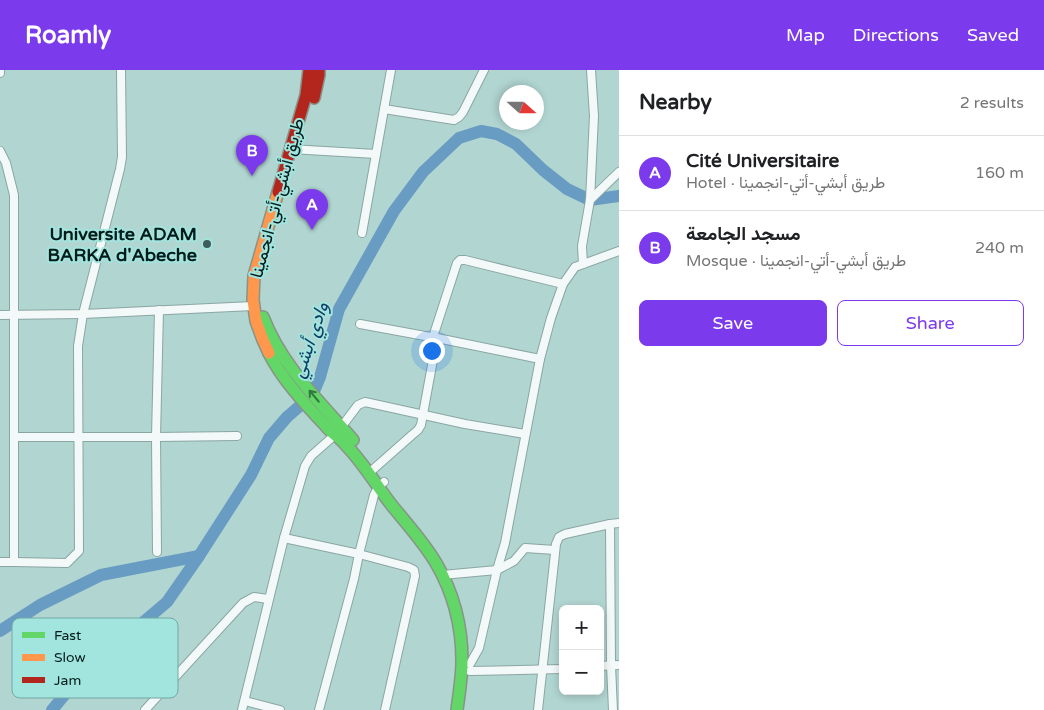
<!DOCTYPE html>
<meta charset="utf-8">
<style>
:root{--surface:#fff;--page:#f6f6f6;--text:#202124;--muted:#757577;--line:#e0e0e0;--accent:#7c3aed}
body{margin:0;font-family:"Varela Round",Vazirmatn,sans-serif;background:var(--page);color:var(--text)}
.controls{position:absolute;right:15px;bottom:15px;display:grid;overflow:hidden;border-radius:8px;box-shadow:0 2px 8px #0003}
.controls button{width:45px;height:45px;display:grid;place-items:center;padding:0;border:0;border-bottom:1px solid var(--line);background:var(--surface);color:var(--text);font:25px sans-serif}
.compass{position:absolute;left:499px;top:15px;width:45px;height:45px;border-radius:50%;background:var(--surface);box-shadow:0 2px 8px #0003;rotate:111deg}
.you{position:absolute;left:431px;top:280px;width:18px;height:18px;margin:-12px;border:4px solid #fff;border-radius:50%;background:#1a73e8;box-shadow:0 0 0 8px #1a73e833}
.badge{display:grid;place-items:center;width:32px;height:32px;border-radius:50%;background:var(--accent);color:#fff;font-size:16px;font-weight:700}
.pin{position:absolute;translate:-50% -41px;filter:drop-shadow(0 1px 2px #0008)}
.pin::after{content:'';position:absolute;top:26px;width:18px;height:15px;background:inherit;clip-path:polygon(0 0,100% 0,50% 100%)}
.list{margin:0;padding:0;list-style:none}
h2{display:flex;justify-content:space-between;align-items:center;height:65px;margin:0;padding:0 20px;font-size:21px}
h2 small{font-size:16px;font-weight:400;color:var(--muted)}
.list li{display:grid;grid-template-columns:32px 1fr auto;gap:15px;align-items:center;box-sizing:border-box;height:75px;padding:0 20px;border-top:1px solid var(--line)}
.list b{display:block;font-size:19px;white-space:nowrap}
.list p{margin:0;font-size:16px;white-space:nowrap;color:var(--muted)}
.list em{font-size:16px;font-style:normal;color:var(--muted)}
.actions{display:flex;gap:10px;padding:15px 20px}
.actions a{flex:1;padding:11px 0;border:1px solid var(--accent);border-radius:8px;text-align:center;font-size:18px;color:var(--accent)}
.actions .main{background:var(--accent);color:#fff}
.map{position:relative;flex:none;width:619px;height:640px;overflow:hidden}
header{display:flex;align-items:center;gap:30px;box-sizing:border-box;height:70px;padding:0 25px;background:var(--accent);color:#fff}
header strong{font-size:24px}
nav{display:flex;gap:28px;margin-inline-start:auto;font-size:18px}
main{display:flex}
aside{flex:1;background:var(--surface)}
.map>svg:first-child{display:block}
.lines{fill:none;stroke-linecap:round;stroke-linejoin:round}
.river{stroke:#689cc3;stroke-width:12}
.street-casing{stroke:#8aa6a3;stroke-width:10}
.fast-casing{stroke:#899488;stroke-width:14}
.slow-casing{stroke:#899488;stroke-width:14}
.jam-casing{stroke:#899488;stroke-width:14}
.street{stroke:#f3f9f8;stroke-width:8}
.fast{stroke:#63d668;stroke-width:11}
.slow{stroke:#ff974d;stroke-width:11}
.jam{stroke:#b3261e;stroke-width:11}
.oneway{stroke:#327840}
.poi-dot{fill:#3f5c59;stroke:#a2e4de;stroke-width:2}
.labels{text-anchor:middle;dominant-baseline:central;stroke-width:4;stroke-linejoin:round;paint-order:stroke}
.street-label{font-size:18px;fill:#011b19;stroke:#a2e4de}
.poi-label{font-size:18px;font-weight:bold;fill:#011b19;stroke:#a2e4de;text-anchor:end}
.water-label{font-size:19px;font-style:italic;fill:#113d64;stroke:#a2e4de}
.key{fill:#a2e4de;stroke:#72a8a3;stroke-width:1}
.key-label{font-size:14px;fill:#011b19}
</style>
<header>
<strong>Roamly</strong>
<nav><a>Map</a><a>Directions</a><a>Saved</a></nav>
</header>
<main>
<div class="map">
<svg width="619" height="640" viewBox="0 0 619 640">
<rect width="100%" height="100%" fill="#b1d5d1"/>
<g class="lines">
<g class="river">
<path d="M0 561 40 535 101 505 199 486"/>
<path d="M52 640 81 605 167 532 199 486 251 405 269 368 287 347 309 328 315 319 320 307 339 239 394 141 423 102 459 68 481 61 497 64 516 74 543 100 567 119 590 130 619 126"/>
</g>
<defs>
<g id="street">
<path d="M0 3V0"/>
<path d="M384 39 454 50 459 47 463 42 484 0"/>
<path d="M290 79 376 84"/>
<path d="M0 81 6 93 14 125V492H0"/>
<path d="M590 130 619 102"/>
<path d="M362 163 391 0"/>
<path d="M583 194 582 176 590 130 594 46 591 0"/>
<path d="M0 245 83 244 253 236"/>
<path d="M360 254 436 268"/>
<path d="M433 267 457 193 460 190H465L563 214"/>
<path d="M14 367H156L159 240"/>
<path d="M369 403 412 365 418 360 421 355 437 268 540 289"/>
<path d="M284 468 305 396 311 386 336 364 358 335 365 332 465 354 525 364"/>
<path d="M157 482 156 367 237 366"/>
<path d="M14 492 67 493 79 481 78 276 83 244 120 99 122 87 121 0"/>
<path d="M442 505 497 500 505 473 540 289 551 248 563 214 575 197 619 181"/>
<path d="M470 594 479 578 497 500 514 491 525 478 555 480"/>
<path d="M600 596 619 595"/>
<path d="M470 601 563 599"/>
<path d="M245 631 280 640"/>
<path d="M145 640 243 533 254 527 268 529"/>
<path d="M242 640 284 468 359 484 408 497 414 500 415 506 385 640"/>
<path d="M319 640 354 509 359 484 374 425 378 417 384 412"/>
<path d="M538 640 556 474 559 467 565 464 610 454"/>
<path d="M613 640 611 596 610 454 619 453"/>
</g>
<g id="fast">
<path d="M263 247C281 295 320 332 353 370"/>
<path d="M269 283C282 309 305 334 325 355 330 362 338 366 344 373 362 391 375 413 390 433 406 453 423 471 436 493 453 522 462 557 462 591 462 607 459 624 457 640"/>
</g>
<path id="slow" d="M269 283 263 270 256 251 253 230 254 206 278 122"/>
<g id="jam">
<path d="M314 28 319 5V0"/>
<path d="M278 122 306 25 309 0"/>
</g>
</defs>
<use href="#street" class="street-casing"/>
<use href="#fast" class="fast-casing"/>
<use href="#slow" class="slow-casing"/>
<use href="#jam" class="jam-casing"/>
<use href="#street" class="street"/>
<use href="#fast" class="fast"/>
<use href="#slow" class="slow"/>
<use href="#jam" class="jam"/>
</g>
<defs><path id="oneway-shaft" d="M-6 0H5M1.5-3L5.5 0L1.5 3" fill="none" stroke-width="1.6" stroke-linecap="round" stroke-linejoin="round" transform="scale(1.25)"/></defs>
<use class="oneway" href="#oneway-shaft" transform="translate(314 326) rotate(-130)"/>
<circle class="poi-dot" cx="207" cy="174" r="5"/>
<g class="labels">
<g class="street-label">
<text transform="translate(277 128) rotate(-75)">طريق أبشي-أتي-انجمينا</text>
</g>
<g class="poi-label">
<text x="197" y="164">Universite ADAM<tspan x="197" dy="21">BARKA d'Abeche</tspan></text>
</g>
<g class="water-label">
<text transform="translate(310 270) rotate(-71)">وادي أبشي</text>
</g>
</g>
<rect x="12" y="548" width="166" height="80" rx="8" class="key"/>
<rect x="22" y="562" width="23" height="6" fill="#63d668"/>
<rect x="22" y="584" width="23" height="7" fill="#ff974d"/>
<rect x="22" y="607" width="23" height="6" fill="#b3261e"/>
<g class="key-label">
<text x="54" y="570">Fast</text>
<text x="54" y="592">Slow</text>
<text x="54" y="615">Jam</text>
</g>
</svg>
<div class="controls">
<button>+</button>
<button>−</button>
</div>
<svg class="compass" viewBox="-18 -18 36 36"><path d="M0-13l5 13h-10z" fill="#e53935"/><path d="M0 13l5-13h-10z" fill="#757577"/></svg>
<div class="you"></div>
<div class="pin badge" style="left:312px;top:160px">A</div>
<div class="pin badge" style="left:252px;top:106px">B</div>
</div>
<aside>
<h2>Nearby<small>2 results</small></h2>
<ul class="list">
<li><span class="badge">A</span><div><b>Cité Universitaire</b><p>Hotel · طريق أبشي-أتي-انجمينا</p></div><em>160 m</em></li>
<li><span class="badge">B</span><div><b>مسجد الجامعة</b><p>Mosque · طريق أبشي-أتي-انجمينا</p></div><em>240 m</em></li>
</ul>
<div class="actions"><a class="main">Save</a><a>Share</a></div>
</aside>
</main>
